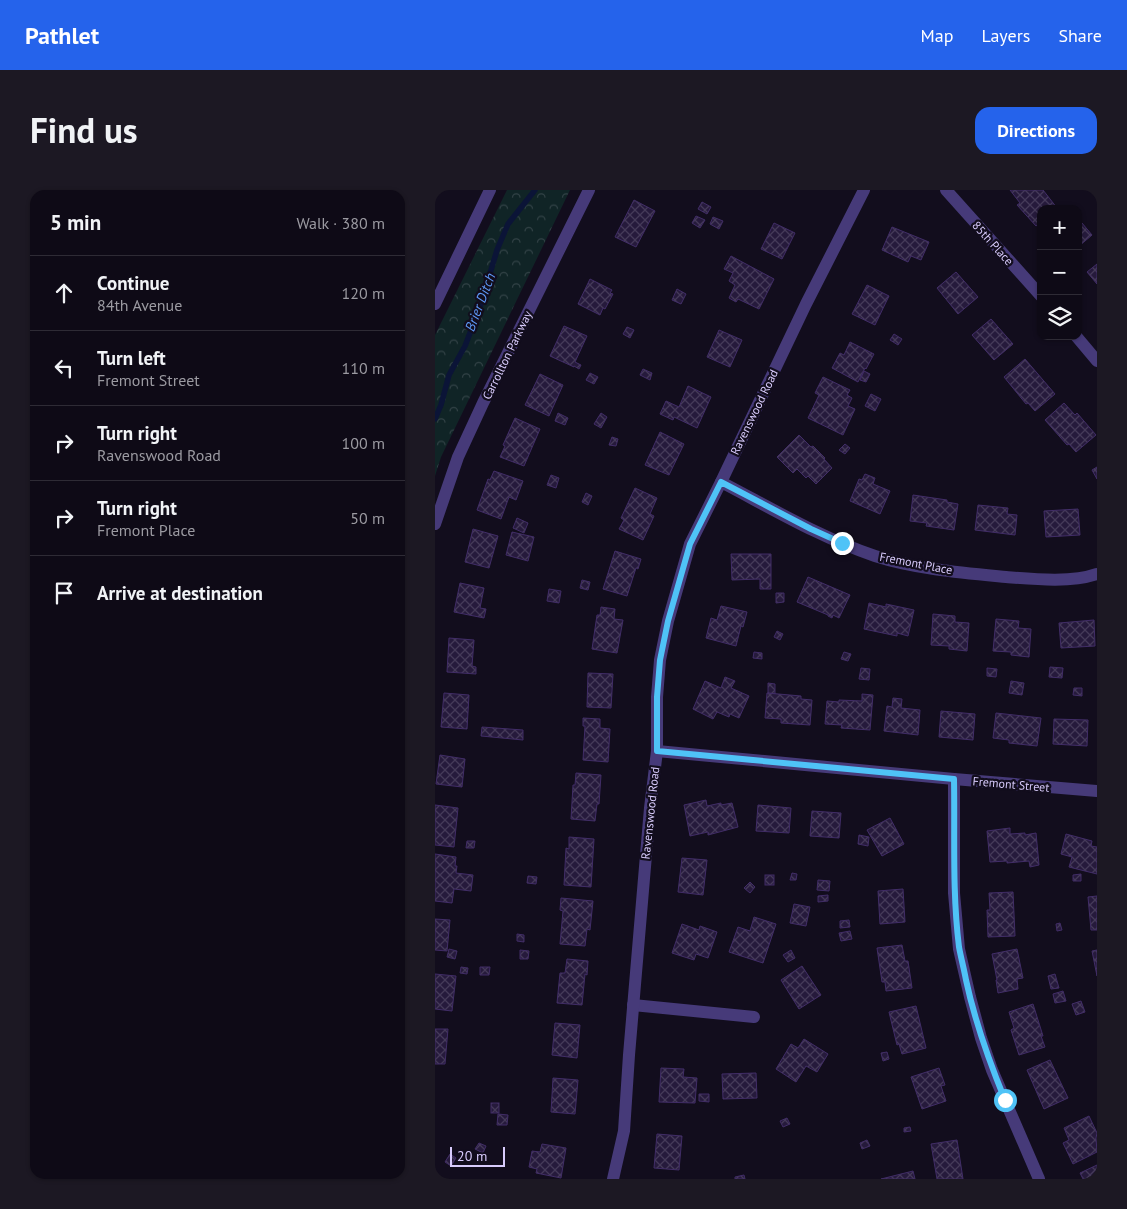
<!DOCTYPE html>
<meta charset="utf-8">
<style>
:root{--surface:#0e0a16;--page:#1c1823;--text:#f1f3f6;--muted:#9b9aa1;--line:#2e2b35;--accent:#2563eb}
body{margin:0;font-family:"PT Sans",sans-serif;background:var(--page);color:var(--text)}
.controls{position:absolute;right:15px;top:15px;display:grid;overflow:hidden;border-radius:10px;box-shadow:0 1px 4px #0004}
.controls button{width:45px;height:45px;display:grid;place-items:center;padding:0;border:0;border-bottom:1px solid var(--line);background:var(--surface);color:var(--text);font:25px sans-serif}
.scale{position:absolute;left:15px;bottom:12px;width:55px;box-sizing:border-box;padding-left:5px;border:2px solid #d8cbfc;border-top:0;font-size:14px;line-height:18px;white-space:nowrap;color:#d8cbfc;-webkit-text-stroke:4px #120d1d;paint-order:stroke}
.stop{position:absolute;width:15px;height:15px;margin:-11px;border:4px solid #4fc3f7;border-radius:50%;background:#fff}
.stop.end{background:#4fc3f7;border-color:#fff;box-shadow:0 1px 5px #0008}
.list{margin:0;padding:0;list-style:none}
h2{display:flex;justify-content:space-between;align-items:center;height:65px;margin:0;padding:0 20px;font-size:21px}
h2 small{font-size:16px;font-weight:400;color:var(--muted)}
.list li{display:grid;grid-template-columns:32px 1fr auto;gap:15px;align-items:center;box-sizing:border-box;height:75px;padding:0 20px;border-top:1px solid var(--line)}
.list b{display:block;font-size:19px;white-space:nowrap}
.list p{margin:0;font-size:16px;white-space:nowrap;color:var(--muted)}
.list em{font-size:16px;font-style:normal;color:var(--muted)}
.icon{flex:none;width:28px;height:28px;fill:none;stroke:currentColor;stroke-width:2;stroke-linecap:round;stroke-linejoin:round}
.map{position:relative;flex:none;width:662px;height:989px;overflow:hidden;border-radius:15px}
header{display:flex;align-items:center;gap:30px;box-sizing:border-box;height:70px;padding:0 25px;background:var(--accent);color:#fff}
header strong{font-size:24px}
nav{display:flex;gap:28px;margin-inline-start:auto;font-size:18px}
.intro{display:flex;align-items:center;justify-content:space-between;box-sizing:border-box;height:120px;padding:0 30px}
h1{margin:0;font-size:35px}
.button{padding:12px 22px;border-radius:15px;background:var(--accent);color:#fff;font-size:18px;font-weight:700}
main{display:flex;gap:30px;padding:0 30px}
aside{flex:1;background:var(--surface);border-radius:15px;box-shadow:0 1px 4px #0004}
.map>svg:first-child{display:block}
.forest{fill:url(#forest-crowns)}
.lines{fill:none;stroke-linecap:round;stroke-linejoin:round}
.stream{stroke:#0b1437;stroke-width:5.5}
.building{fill:url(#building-cross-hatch);stroke:#412d67}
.minor{stroke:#463a79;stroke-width:12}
.route{stroke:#4fc3f7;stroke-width:6}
.labels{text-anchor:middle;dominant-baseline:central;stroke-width:4.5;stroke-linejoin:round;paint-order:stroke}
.street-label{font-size:12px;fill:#d8cbfc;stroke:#120d1d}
.water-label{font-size:14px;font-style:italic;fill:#5e99f7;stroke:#120d1d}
</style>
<header>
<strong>Pathlet</strong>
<nav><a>Map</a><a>Layers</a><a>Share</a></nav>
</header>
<div class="intro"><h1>Find us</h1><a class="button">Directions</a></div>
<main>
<aside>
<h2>5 min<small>Walk · 380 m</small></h2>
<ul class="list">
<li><svg class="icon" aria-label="ahead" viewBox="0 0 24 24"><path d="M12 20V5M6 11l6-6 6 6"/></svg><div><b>Continue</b><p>84th Avenue</p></div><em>120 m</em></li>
<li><svg class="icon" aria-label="left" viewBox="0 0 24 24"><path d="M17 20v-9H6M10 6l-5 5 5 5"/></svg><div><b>Turn left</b><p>Fremont Street</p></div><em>110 m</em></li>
<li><svg class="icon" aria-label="right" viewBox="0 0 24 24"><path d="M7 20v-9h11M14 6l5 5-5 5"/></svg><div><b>Turn right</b><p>Ravenswood Road</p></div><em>100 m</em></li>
<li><svg class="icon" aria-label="right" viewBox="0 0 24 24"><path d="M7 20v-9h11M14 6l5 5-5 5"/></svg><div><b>Turn right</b><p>Fremont Place</p></div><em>50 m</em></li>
<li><svg class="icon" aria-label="arrive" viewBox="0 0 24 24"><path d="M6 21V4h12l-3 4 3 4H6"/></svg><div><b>Arrive at destination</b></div></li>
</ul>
</aside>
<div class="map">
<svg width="662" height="989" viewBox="0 0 662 989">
<defs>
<pattern id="forest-crowns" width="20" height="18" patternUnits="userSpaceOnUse" patternTransform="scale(1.25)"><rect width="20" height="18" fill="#102426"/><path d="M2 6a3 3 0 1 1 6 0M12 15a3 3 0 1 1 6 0" fill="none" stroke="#324246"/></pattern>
<pattern id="building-cross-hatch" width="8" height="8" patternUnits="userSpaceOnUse" patternTransform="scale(1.25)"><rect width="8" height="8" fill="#261a3c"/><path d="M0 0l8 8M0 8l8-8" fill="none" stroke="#453a59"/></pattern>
</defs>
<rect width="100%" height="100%" fill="#120d1d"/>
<path class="forest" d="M72 0H135L6 267 0 286V145Z"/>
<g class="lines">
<path class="stream" d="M0 229 6 215 14 185 30 156 45 117 62 60 73 34 100 0"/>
</g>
<g class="building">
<path d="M575 0H608L622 18 606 19V32L601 36 582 15 585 13Z"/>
<path d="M199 10 220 21 201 57 180 47Z"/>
<path d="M267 12 276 17 272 24 263 19Z"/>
<path d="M261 26 270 30 265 38 257 33Z"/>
<path d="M278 27 288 31 284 39 275 34Z"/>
<path d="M339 33 360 43 347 69 326 59Z"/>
<path d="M643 33 645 35 647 33 657 45 643 57Z"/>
<path d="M457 37 494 52 486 70 476 66 473 72 447 60Z"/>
<path d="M296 66 339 89 324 119 303 109 301 112 294 108 300 95 294 91 298 83 289 79Z"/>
<path d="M662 74V94L652 82Z"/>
<path d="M521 82 543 107 523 124 502 98Z"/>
<path d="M155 89 177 100 175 103 178 104 170 119 168 118 165 125 143 114Z"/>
<path d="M432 95 454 106 440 135 417 124Z"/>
<path d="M242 99 251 104 246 114 237 110Z"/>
<path d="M556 129 578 154 559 170 537 145Z"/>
<path d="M129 136 152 146 140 172 146 175 144 179 139 176V177L115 166Z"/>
<path d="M192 137 199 140 195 148 188 144Z"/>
<path d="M284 140 307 150 295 177 272 167Z"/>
<path d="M459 144 467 149 463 155 455 150Z"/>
<path d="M415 152 439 164 431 179 430 178 423 192 397 178 405 163 409 165Z"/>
<path d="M590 169 620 204 600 221 593 213 591 214 569 187Z"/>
<path d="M208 179 217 183 215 190 205 185Z"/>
<path d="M429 181 435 184 431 192 425 190Z"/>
<path d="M155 183 163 187 159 194 151 190Z"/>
<path d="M105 184 128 195 114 226 90 215Z"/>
<path d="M388 187 415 200 412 205 417 208 413 216 420 219 408 245 373 228 384 205 380 203Z"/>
<path d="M253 196 276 207 262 238 239 227 238 230 225 224 231 211 244 217Z"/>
<path d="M436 204 446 209 440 221 430 216Z"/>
<path d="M629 213 640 225 642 223 661 245 641 262 634 254 632 255 610 230Z"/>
<path d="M123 223 133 228 130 235 120 231Z"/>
<path d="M166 223 172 227 166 238 159 234Z"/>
<path d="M80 228 105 239 89 276 65 267 70 256 68 255Z"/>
<path d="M225 242 249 254 234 285 210 275Z"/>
<path d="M364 245 376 257 378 256 390 268 389 269 397 278 381 294 373 286 371 288 362 279 358 283 342 267Z"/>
<path d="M177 247 183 249 181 256 174 255Z"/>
<path d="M410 254 415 258 410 264 404 260Z"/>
<path d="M662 277V289L657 280Z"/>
<path d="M59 281 88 291 81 310 74 307 66 329 42 320 53 289 55 290Z"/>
<path d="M430 284 440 288 438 294 455 301 445 324 415 311 424 289 427 290Z"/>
<path d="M116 285 124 288 121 298 112 295Z"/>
<path d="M200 298 222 308 215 324 219 326 208 350 184 339 189 330 186 328Z"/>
<path d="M151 303 157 306 153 315 147 312Z"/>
<path d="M478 305 512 310V312L523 314 519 340 491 336 492 333 475 331Z"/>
<path d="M543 315 573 318 572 324 582 325 580 345 540 340Z"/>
<path d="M643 319 645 345 611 347 609 321Z"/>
<path d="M82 328 93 333 89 343 78 338Z"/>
<path d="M38 339 63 346 54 378 30 372Z"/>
<path d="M77 342 99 347 93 371 71 365Z"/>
<path d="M180 361 206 369 203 379 201 378 192 406 168 399Z"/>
<path d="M296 364H336V399H325V389L297 390Z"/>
<path d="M373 387 415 405 404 428 398 425 397 428 393 426V425L362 412Z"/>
<path d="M147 390 155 392 153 400 145 398Z"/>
<path d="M25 393 49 398 45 418 51 419 49 428 19 422Z"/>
<path d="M114 399 126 401 124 413 112 411Z"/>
<path d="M341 403H349V412L341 413Z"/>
<path d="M434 413 451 417V414L479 420 473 446 462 443V446L429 439Z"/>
<path d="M286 416 312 422 308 437 306 436 301 456 271 448 276 428 282 430Z"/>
<path d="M166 417 180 419 179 429 188 430 182 463 157 459 162 425H165Z"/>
<path d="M498 424 520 426V432L534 433 532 461 514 459V456L496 455Z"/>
<path d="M561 429 584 431 583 438 596 439 594 467 576 465V462L558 461Z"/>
<path d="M659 430 660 456 626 458 624 433Z"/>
<path d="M342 441 348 444 345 450 339 447Z"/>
<path d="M14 448 39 450 37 476 41 477V484L12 482Z"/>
<path d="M319 462 327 463V469L318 468Z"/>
<path d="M409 462 416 464 413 471 406 469Z"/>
<path d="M615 477 628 478 627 488 614 487Z"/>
<path d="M426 478 435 479 434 490 424 489Z"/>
<path d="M552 478 562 479 561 487 552 486Z"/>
<path d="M153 483 178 484 176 518 152 517Z"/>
<path d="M290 487 300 491 296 498 314 506 304 528 295 524 294 527 282 522 278 529 258 519 270 491 286 498Z"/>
<path d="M576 491 589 493 587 505 574 503Z"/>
<path d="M333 493 340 494V504L333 503Z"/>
<path d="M639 498H647V506L638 505Z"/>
<path d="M9 503 34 505 32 539 6 537Z"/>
<path d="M332 503 366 506V509L377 510 375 535 346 533V529L330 528Z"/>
<path d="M427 504 438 505 435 540 406 538 407 535 390 534 392 511 404 512V510L427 511Z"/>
<path d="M458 508 467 509 466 518 485 520 483 545 449 541 452 516 457 517Z"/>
<path d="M506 521 540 524 538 550 504 547Z"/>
<path d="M561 523 606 528 602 556 574 553V550L558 548Z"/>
<path d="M148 528 165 529V538L175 539 173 572 148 570 150 536H148Z"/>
<path d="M619 529 653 530 652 556 618 554Z"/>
<path d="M47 537 88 540V550L46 546Z"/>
<path d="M5 565 30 569 27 597 1 594Z"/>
<path d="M141 583 166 585 164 614H162L160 631 136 629 138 595H140Z"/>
<path d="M271 610 272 616 286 613V615L297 613 303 637 273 645V642L255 646 249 615Z"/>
<path d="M0 615 23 618 19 657 0 655Z"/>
<path d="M323 615 356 618 354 643 321 641Z"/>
<path d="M377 621 406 623 404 648 375 646Z"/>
<path d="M455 628 469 654 447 666 432 640Z"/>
<path d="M575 638V644L590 643V645L601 643 604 675 595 677 594 671 572 673V671L555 672 552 641Z"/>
<path d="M631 644 657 651 656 656 662 657V684L634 677 637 667 626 664Z"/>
<path d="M424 645 434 647 433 656 423 654Z"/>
<path d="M134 647 159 649 156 697 129 695 131 658 134 659Z"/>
<path d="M32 651H40L39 658H31Z"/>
<path d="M0 664 21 667 20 676H22L21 683 38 685 36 701 19 699 17 713 0 711Z"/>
<path d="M247 668 272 670 268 705 243 702Z"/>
<path d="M357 683 362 684 361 690H355Z"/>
<path d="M646 684V691H638V685Z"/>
<rect x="330" y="685" width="9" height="10"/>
<path d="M93 686 102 687 101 694 92 693Z"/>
<path d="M383 690 395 691 394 701 382 700Z"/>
<path d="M315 692 320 697 315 703 309 698Z"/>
<path d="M468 699 470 732 445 734 443 701Z"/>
<path d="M578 702 580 746 553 747 552 720H555L554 703Z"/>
<path d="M393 705V711L383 712V706Z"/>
<path d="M662 706V740H656L653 707Z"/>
<path d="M126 708 158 711 155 740 152 739 150 756 125 754 128 721 125 720Z"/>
<path d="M359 714 375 717 371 736 355 733Z"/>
<path d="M319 727 341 734 328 773 294 762 303 737 315 741Z"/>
<path d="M0 729 15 730 12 761 0 760Z"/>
<path d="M414 730 415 737 405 738V731Z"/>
<path d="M625 733 627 740 622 741 621 734Z"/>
<path d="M247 734 264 740 265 736 282 742 273 768 261 764 259 770 237 763Z"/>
<path d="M415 741 417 749 406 751 404 743Z"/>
<path d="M82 744 89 745V752L82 751Z"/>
<path d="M467 755 470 771H473L477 798 451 801 450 792H447L442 758Z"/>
<path d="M14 759 22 761 20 769 12 767Z"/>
<path d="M582 759 588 788 582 789 583 799 563 803 561 790H562L557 764Z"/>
<path d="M85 760 94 761 93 769H85Z"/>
<path d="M356 760 360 768 353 772 348 765Z"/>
<path d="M662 760V786L657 761Z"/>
<path d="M132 769 153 771 152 785 150 784 147 815 122 813 125 783H130Z"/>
<path d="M367 776 386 805 364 819 346 790Z"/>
<path d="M26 777 33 778 32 784 25 783Z"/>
<path d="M45 777H55L54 785H45Z"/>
<path d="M0 784 21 786 17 821 0 819Z"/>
<path d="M620 784 624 798 616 799 613 786Z"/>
<path d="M628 801 631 811 620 813 618 804Z"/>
<path d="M646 811 650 822 641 825 637 814Z"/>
<path d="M598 814 608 846H606L610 857 584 865 576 840 579 838 574 822Z"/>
<path d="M481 816 491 858 467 864 464 854 462 855 454 822Z"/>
<path d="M120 833 145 835 142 868 117 865Z"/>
<path d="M0 839H13L10 874H0Z"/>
<path d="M369 849 393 864 382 882 371 876 361 892 341 879 356 854 363 858Z"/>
<path d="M452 862 454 869 448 871 446 863Z"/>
<path d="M615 870 633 908 609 919 592 880Z"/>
<path d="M226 878 249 879 248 887 262 888 260 913 224 912Z"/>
<path d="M504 878 510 895 506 896 511 911 487 919 476 887Z"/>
<path d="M321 883 322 908 288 909 287 884Z"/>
<path d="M118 888 143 890 140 924 116 922Z"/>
<path d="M264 904H274V912L264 911Z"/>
<rect x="56" y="913" width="8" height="10"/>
<path d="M63 924 73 925 72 935H62Z"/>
<path d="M654 926 662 943 661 948 662 962 638 974 628 953 634 950 629 938Z"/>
<path d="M352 928 355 934 348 937 345 931Z"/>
<path d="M475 937 476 941 469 942V938Z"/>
<path d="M222 944 247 946 244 980 219 978Z"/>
<path d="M432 950 435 956 427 959 425 953Z"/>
<path d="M522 950 528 989H502L496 954Z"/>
<path d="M44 953 51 956 48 963 40 959Z"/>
<path d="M107 954 131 958 126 988 101 983 102 979 94 977 97 961 105 962Z"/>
<path d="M15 964 21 968 16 976 10 972Z"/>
<path d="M662 975V989H648L645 983Z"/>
<path d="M478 981 480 989H446Z"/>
<path d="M309 985 310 989H300V987Z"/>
</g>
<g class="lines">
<g class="minor">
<path d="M511 0 606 106"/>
<path d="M0 114 55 0"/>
<path d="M641 146 662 171"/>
<path d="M286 292C336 318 386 348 440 366 480 379 529 383 571 387 597 389 637 393 662 384"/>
<path d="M0 334 23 267 48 213 154 0"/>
<path d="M222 561 519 589 662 601"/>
<path d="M519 589V703L524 759 535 807 546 848 557 880 604 989"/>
<path d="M198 815 319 827"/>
<path d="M178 989 189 941 194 865 215 618 222 561V507L225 470 233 431 255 354 286 292 371 114 429 0"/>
</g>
</g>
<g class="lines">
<path class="route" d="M407 353 376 339 286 292 255 354 233 431 225 470 222 507V561L519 589C520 645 517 701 524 757 526 768 529 779 531 790 540 832 554 871 570 910"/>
</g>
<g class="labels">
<g class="street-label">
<text transform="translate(558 53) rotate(48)">85th Place</text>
<text transform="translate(72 165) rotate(-64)">Carrollton Parkway</text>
<text transform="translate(319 222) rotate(-64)">Ravenswood Road</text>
<text transform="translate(481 373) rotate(11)">Fremont Place</text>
<text transform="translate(576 594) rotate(5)">Fremont Street</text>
<text transform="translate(215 623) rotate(-84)">Ravenswood Road</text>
</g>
<g class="water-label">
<text transform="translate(45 112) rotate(-69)">Brier Ditch</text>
</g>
</g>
</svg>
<div class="controls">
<button>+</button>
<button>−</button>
<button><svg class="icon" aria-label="layers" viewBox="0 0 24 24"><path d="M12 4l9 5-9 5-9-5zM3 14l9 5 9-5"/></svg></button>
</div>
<div class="scale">20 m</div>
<div class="stop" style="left:570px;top:910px"></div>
<div class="stop end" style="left:407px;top:353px"></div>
</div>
</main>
